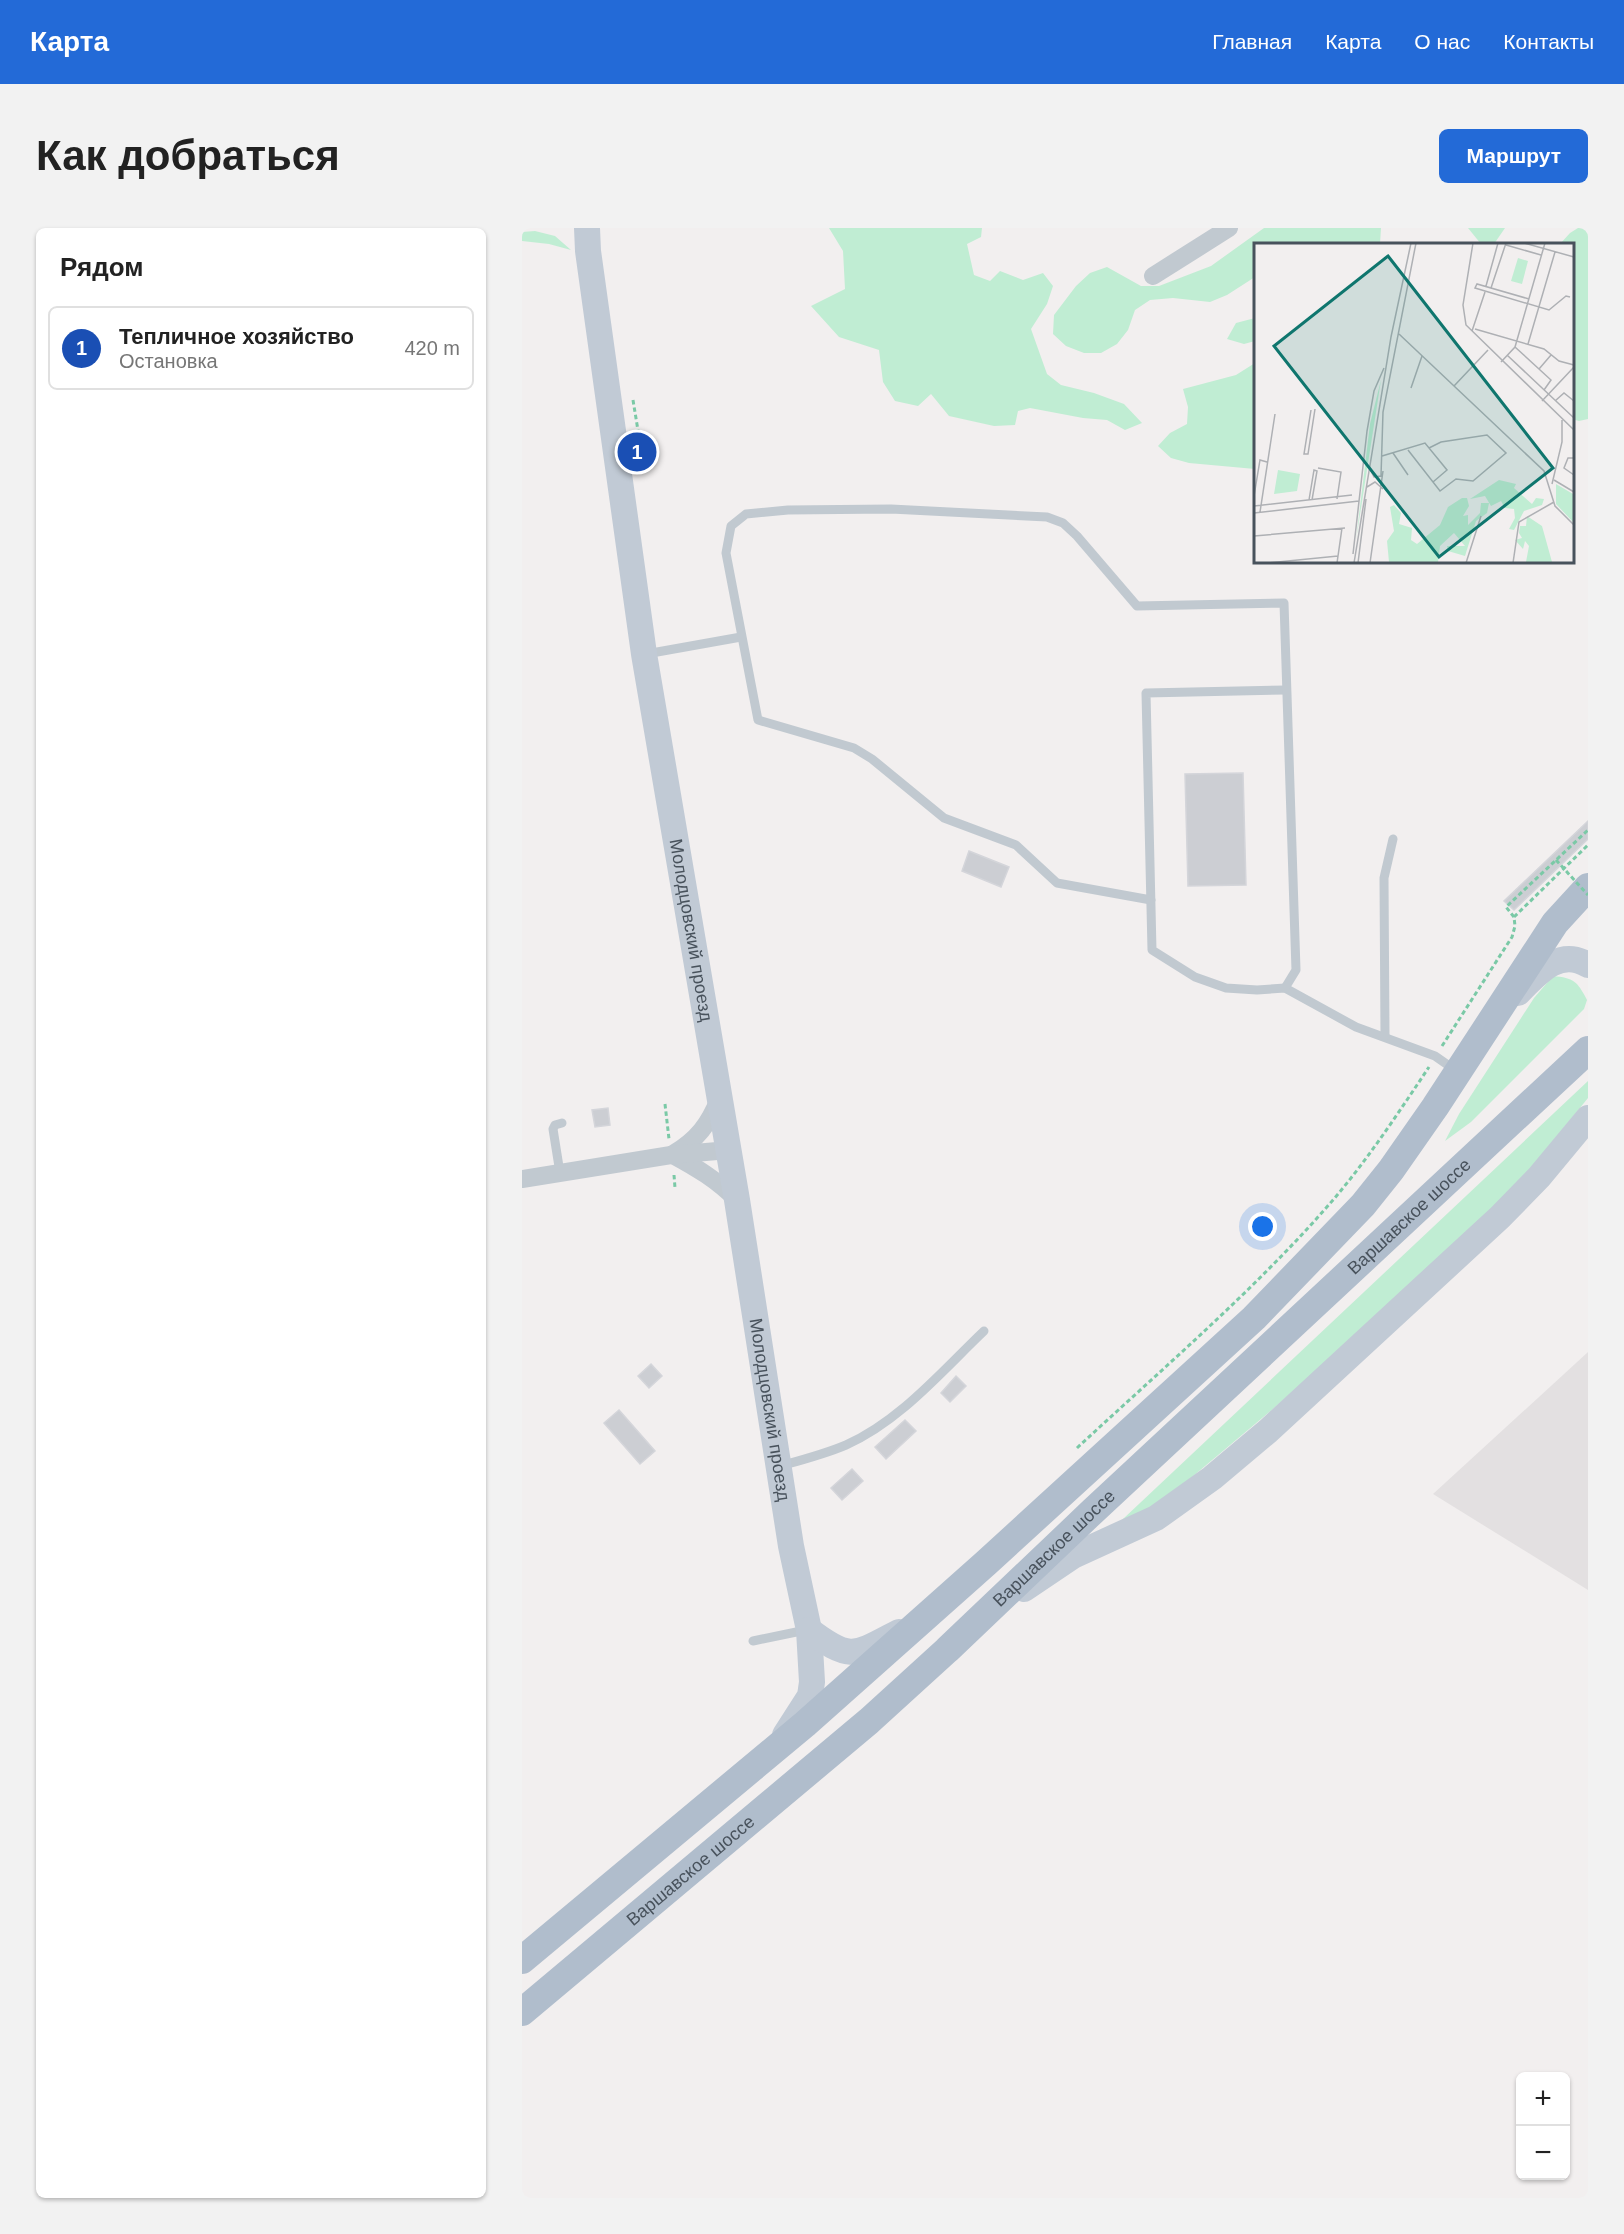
<!DOCTYPE html>
<html lang="ru">
<meta charset="utf-8">
<style>
:root{--surface:#fff;--page:#f2f2f2;--text:#222;--muted:#767676;--line:#e0e0e0;--accent:#236ad7}
body{margin:0;font-family:Helvetica,sans-serif;background:var(--page);color:var(--text)}
.controls{position:absolute;right:18px;bottom:18px;display:grid;overflow:hidden;border-radius:9px;box-shadow:0 2px 4px #0004}
.controls button{width:54px;height:54px;display:grid;place-items:center;padding:0;border:0;border-bottom:2px solid var(--line);background:var(--surface);color:var(--text);font:30px sans-serif}
.you{position:absolute;left:741px;top:999px;width:21px;height:21px;margin:-15px;border:4px solid #fff;border-radius:50%;background:#1a73e8;box-shadow:0 0 0 9px #1a73e833}
.badge{display:grid;place-items:center;width:39px;height:39px;border-radius:50%;background:var(--accent);color:#fff;font-size:20px;font-weight:700}
.pin{position:absolute;translate:-50% -50%;border:3px solid #fff;box-shadow:0 2px 6px #0006}
.list{margin:0;padding:0;list-style:none}
h2{display:flex;justify-content:space-between;align-items:center;height:78px;margin:0;padding:0 24px;font-size:26px}
h2 small{font-size:20px;font-weight:400;color:var(--muted)}
.list li{display:grid;grid-template-columns:39px 1fr auto;gap:18px;align-items:center;box-sizing:border-box;height:84px;margin:0 12px 12px;padding:0 12px;border:2px solid var(--line);border-radius:9px}
.list b{display:block;font-size:22px;white-space:nowrap}
.list p{margin:0;font-size:20px;white-space:nowrap;color:var(--muted)}
.list em{font-size:20px;font-style:normal;color:var(--muted)}
.map{position:relative;flex:none;width:1066px;height:1970px;overflow:hidden;border-radius:9px}
header{display:flex;align-items:center;gap:36px;box-sizing:border-box;height:84px;padding:0 30px;background:var(--accent);color:#fff}
header strong{font-size:28px}
nav{display:flex;gap:33px;margin-inline-start:auto;font-size:21px}
.intro{display:flex;align-items:center;justify-content:space-between;box-sizing:border-box;height:144px;padding:0 36px}
h1{margin:0;font-size:42px}
.button{padding:15px 27px;border-radius:9px;background:var(--accent);color:#fff;font-size:21px;font-weight:700}
main{display:flex;gap:36px;padding:0 36px}
aside{flex:1;background:var(--surface);border-radius:9px;box-shadow:0 2px 4px #0004}
.map>svg:first-child{display:block}
.education{fill:#e3e0e1}
.green{fill:#c0edd3}
.building{fill:#ccced3;stroke:#d4d5da;stroke-width:1.5}
.lines{fill:none;stroke-linecap:round;stroke-linejoin:round}
.path{stroke:#7ac9a6;stroke-width:3;stroke-dasharray:4.5 3;stroke-linecap:butt}
.lane{stroke:#c1c9d0;stroke-width:9}
.street{stroke:#c1c9d0;stroke-width:18}
.secondary{stroke:#c1cad5;stroke-width:26}
.primary{stroke:#b0bdcc;stroke-width:28}
.path-bridge{stroke:#7ac9a6;stroke-width:3;stroke-dasharray:4.5 3;stroke-linecap:butt}
.labels{text-anchor:middle;dominant-baseline:central;stroke-width:6;stroke-linejoin:round;paint-order:stroke}
.street-label{font-size:18px;fill:#48525c;stroke:#fff}
.inset-road{fill:none;stroke:#aeb0b4;stroke-width:1.5}
.view{fill:#0f766e;fill-opacity:0.15;stroke:#0f766e;stroke-width:3}
.inset-edge{fill:none;stroke:#48525c;stroke-width:3}
</style>
<header>
<strong>Карта</strong>
<nav><a>Главная</a><a>Карта</a><a>О нас</a><a>Контакты</a></nav>
</header>
<div class="intro"><h1>Как добраться</h1><a class="button">Маршрут</a></div>
<main>
<aside>
<h2>Рядом<small></small></h2>
<ul class="list">
<li><span class="badge" style="background:#1a4fb4">1</span><div><b>Тепличное хозяйство</b><p>Остановка</p></div><em>420 m</em></li>
</ul>
</aside>
<div class="map">
<svg width="1066" height="1970" viewBox="0 0 1066 1970">
<rect width="100%" height="100%" fill="#f2efef"/>
<path class="education" d="M1066 1124V1362L911 1266Z"/>
<g class="green">
<path d="M307 0H460L459 9 445 16 452 47 468 53 478 43 501 52 521 45 531 58 525 76 509 101 525 146 539 157 572 165 602 176 620 195 603 202 585 192 561 190 508 180 496 183 493 197 472 198 427 188 409 166 396 178 373 173 361 154 357 122 317 109 289 78 323 61 321 23Z"/>
<path d="M742 0H859L858 16H733V49L705 67 688 74 651 70 628 72 613 82 606 102 595 116 579 125H562L544 118 531 106 532 87 554 58 568 45 585 39 619 58H637L689 38Z"/>
<path d="M946 0H983L972 16H959Z"/>
<path d="M1056 0H1066V191L1057 193 1050 191V16H1038L1048 5Z"/>
<path d="M13 3 33 8 49 22 27 16 0 13V4Z"/>
<path d="M733 90V113L722 116 705 111 714 95Z"/>
<path d="M733 135V241L667 235 649 230 636 218 648 205 665 196 666 179 661 161 714 147Z"/>
<path d="M1031 748C1052 750 1055 753 1065 772L1062 781 949 894 923 913 937 886 1012 770Z"/>
<path d="M1066 853V870L995 957 865 1080 751 1181 645 1270 601 1294V1291Z"/>
</g>
<g class="building">
<path d="M721 545 724 657 666 658 663 546Z"/>
<path d="M1066 593V611L992 682 982 673Z"/>
<path d="M447 623 487 639 479 659 440 643Z"/>
<path d="M86 880 88 897 73 899 70 882Z"/>
<path d="M129 1136 140 1148 127 1160 116 1148Z"/>
<path d="M434 1148 444 1158 428 1174 419 1165Z"/>
<path d="M97 1182 133 1223 118 1236 82 1195Z"/>
<path d="M383 1192 394 1203 364 1231 353 1219Z"/>
<path d="M330 1241 341 1253 320 1272 309 1260Z"/>
</g>
<g class="lines">
<g class="path">
<path d="M111 172 123 245"/>
<path d="M992 689 984 679 1066 602"/>
<path d="M920 818 990 709 993 698 992 689 1066 617"/>
<path d="M143 876 147 911"/>
<path d="M152 947 153 960"/>
<path d="M555 1220C641 1140 734 1061 811 972 846 931 877 884 907 839"/>
</g>
<g class="lane">
<path d="M124 426 219 409"/>
<path d="M764 462 624 465 630 722 673 749 704 760 735 762 763 760 834 799 913 828 933 842"/>
<path d="M629 672 535 655 494 617 422 590 350 531 332 520 236 492 204 325 209 298 224 286 266 282 369 281 525 289 541 295 555 308 615 378 762 375 774 742 763 760"/>
<path d="M863 808 862 650 871 611"/>
<path d="M38 945 31 901 33 897 40 895"/>
<path d="M258 1238C280 1232 303 1226 324 1217 378 1193 420 1143 462 1103"/>
<path d="M231 1413 284 1402"/>
</g>
<g class="street">
<path d="M631 48 707 0"/>
<path d="M151 926C175 912 187 896 197 871"/>
<path d="M151 927C175 940 195 952 215 972"/>
<path d="M0 951 149 927 207 922"/>
</g>
<g class="secondary">
<path id="s1" d="M65 0 66 23 122 426 215 972 269 1318 287 1402 290 1454 288 1468 263 1507"/>
<path d="M996 765C1015 746 1037 719 1066 737"/>
<path d="M502 1361 551 1328 634 1290 690 1250 746 1203 978 989 1017 949 1066 890"/>
<path d="M287 1402C329 1434 333 1427 377 1404"/>
</g>
<g class="primary">
<path d="M0 1732 283 1496 464 1335 732 1090 841 977 869 942 913 879 1033 695 1066 659"/>
<path id="s2" d="M0 1784 347 1493 425 1422 571 1283 1066 822"/>
</g>
<path class="path-bridge" d="M1034 632 1066 667"/>
</g>
<g class="labels">
<g class="street-label">
<text stroke="none"><textPath href="#s1" startOffset="710">Молодцовский проезд</textPath></text>
<text stroke="none"><textPath href="#s2" startOffset="1192">Варшавское шоссе</textPath></text>
<text stroke="none"><textPath href="#s1" startOffset="1196">Молодцовский проезд</textPath></text>
<text stroke="none"><textPath href="#s2" startOffset="706">Варшавское шоссе</textPath></text>
<text stroke="none"><textPath href="#s2" startOffset="220">Варшавское шоссе</textPath></text>
</g>
</g>
<g transform="translate(732 15)">
<rect width="320" height="320" fill="#f2efef"/>
<path d="M264 15 274 18 268 41 257 38ZM127 137 102 297 116 181ZM24 227 46 231 43 248 20 251ZM245 237 262 241 260 245 278 261 282 255 290 256 288 262 270 268 260 287 255 286 261 275 260 266 251 265 247 258 237 263 231 253 216 256ZM302 241 319 251V279L302 261ZM208 255H213L215 263 209 273 214 272V282L226 270 227 260H235L233 270 222 278 211 313 194 308 193 303H211L200 290 186 303 184 319H135L133 298 140 288 136 264 140 262 147 270 145 281 158 285 157 297 163 301 186 282 194 264ZM273 273 288 283 298 319H272L275 303 271 298 269 306 261 297 268 295 265 290 266 283H272Z" fill="#c0edd3"/>
<path class="inset-road" d="M219 0 209 62 212 82 320 187M270 0 320 14M252 2 287 12M232 43 244 0M237 45 252 0M275 56 223 41 221 45 295 67 312 53 316 54M221 86 290 106 305 118 320 122M218 88 231 49M145 91 290 228 301 263 320 282M274 101 301 9M261 104 297 137 290 147M253 112 320 175M247 119 261 104 291 0M285 126 297 112M200 143 234 107M157 145 168 113M288 158 320 124M301 158 310 150 320 158M57 167 50 211H54L61 166M154 207 186 248 202 236 219 238 252 210 233 192 187 199 175 205M139 210 154 232M128 213 171 200 193 227 179 239M320 215H314L310 225 320 232M64 225 87 229 83 256M117 228 120 234 127 233 129 169 162 0M300 237 320 249M298 241 308 199V177M113 244 121 239 129 246M0 253 6 217 13 219M55 257 60 227 63 228 58 257M0 263 98 252M6 269 21 171M0 270 105 258M0 293 91 285M99 311 113 188 120 148 130 125M13 320 84 313M83 320 88 285M100 320 137 94 157 0M104 320 112 256M116 320 129 228M212 320 227 273M259 320 265 279 300 259"/>
<path class="view" d="M134 13 299 225 185 314 20 103Z"/>
<rect width="320" height="320" class="inset-edge"/>
</g>
</svg>
<div class="controls">
<button>+</button>
<button>−</button>
</div>
<div class="you"></div>
<div class="pin badge" style="left:115px;top:224px;background:#1a4fb4">1</div>
</div>
</main>
